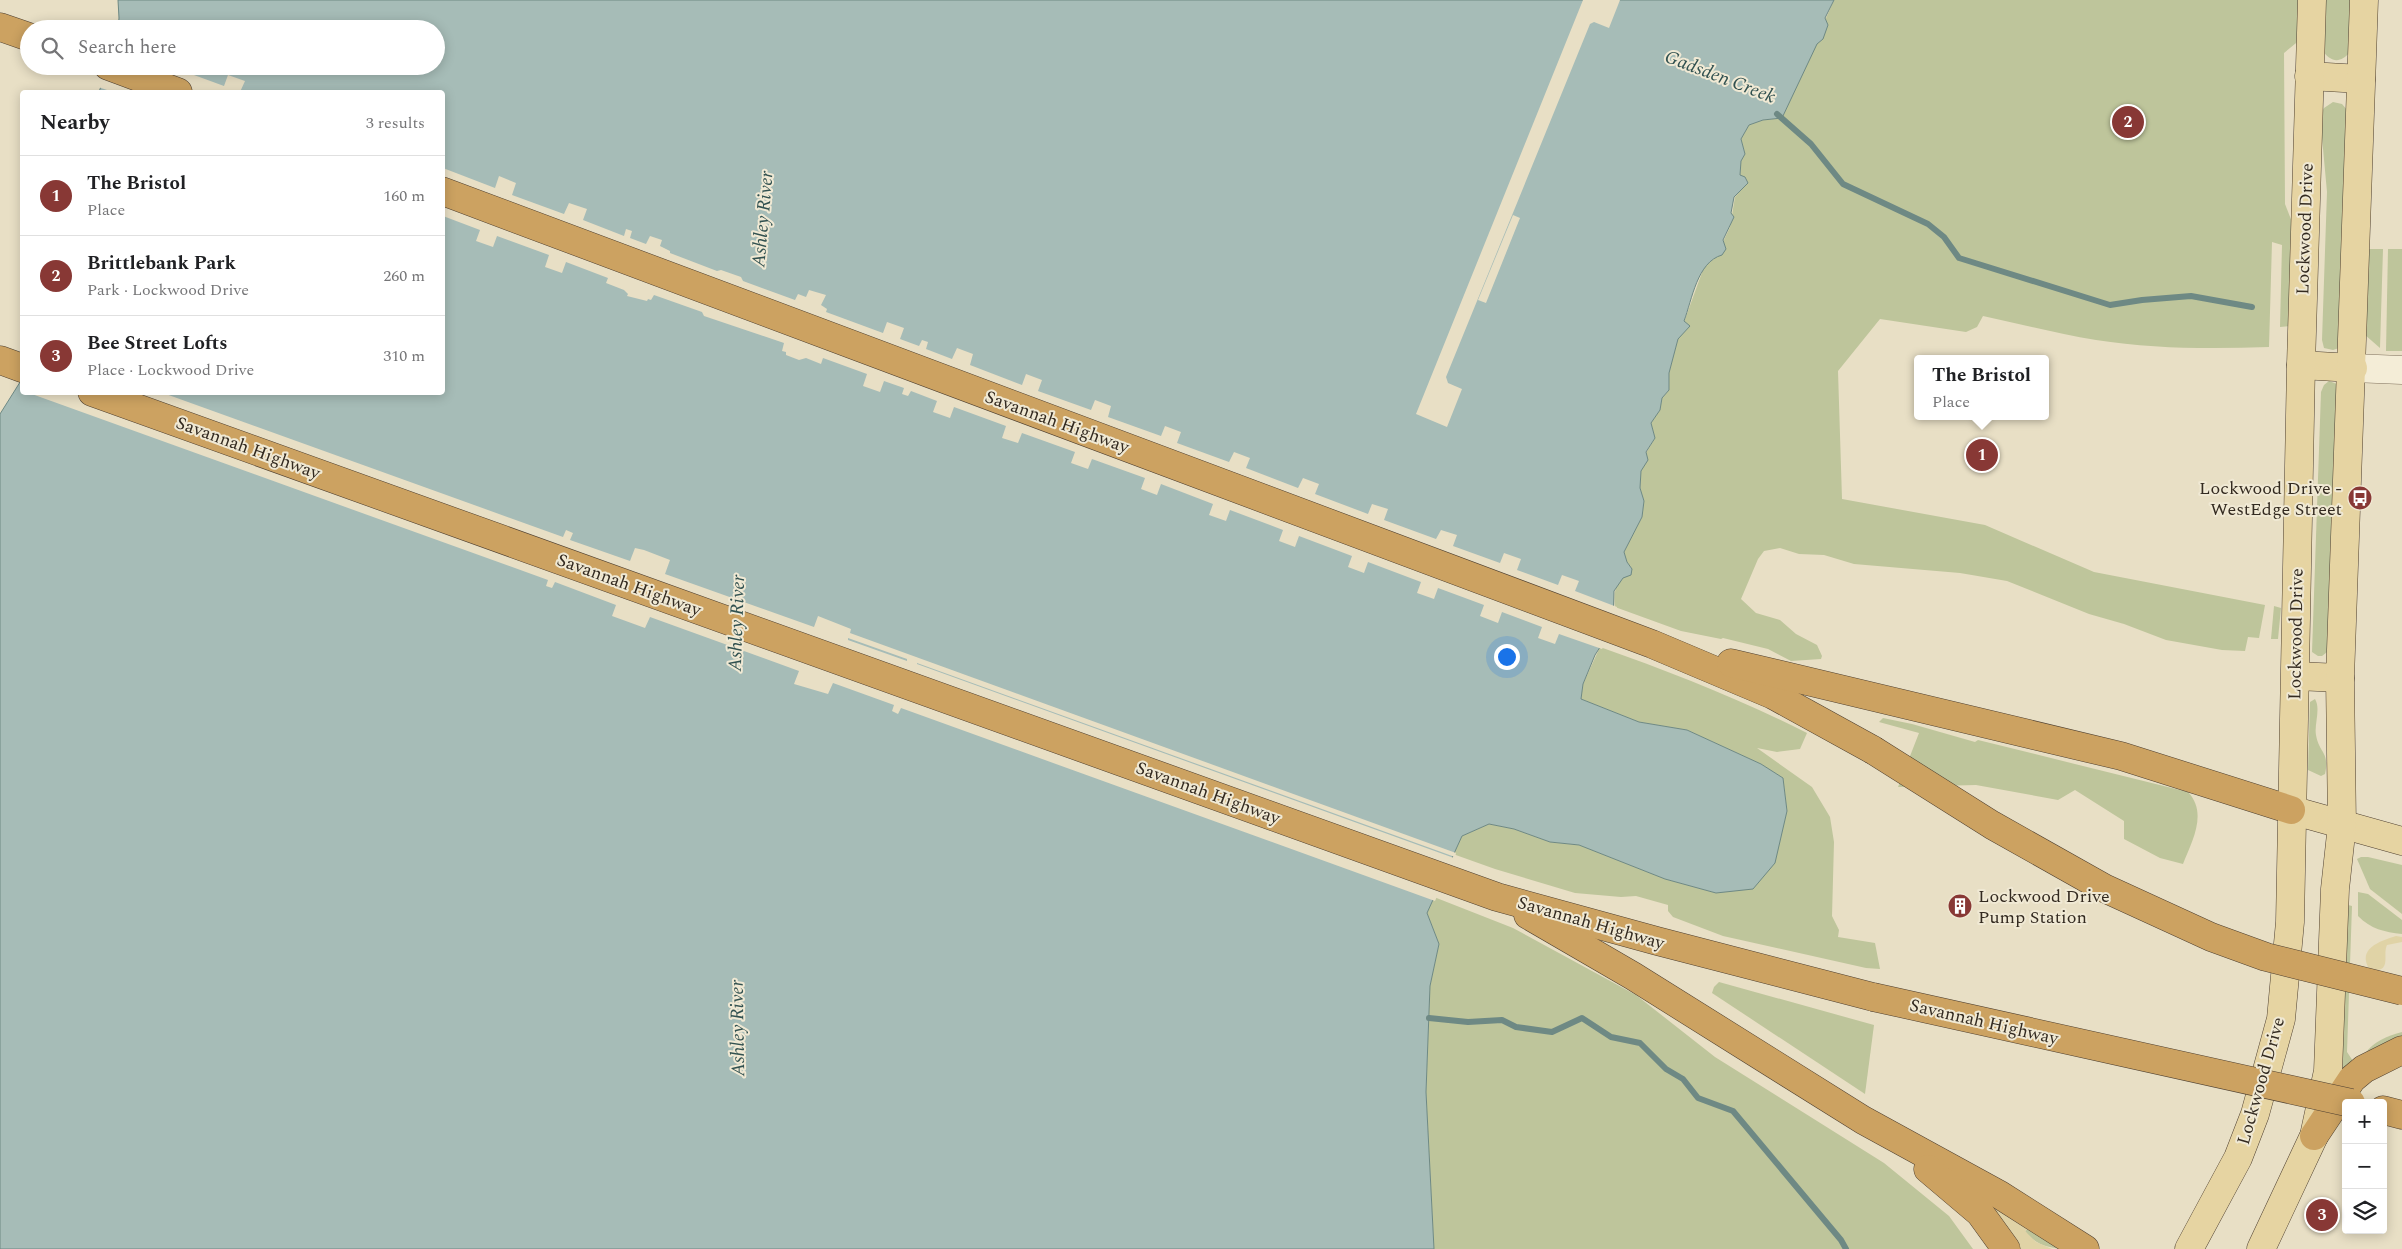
<!DOCTYPE html>
<meta charset="utf-8">
<style>
:root{--surface:#fff;--page:#f6f6f6;--text:#202124;--muted:#757577;--line:#e0e0e0;--accent:#883835}
body{margin:0;font-family:Spectral,serif;background:var(--page);color:var(--text)}
.controls{position:absolute;right:15px;bottom:15px;display:grid;overflow:hidden;border-radius:5px;box-shadow:0 2px 12px #0003}
.controls button{width:45px;height:45px;display:grid;place-items:center;padding:0;border:0;border-bottom:1px solid var(--line);background:var(--surface);color:var(--text);font:25px sans-serif}
.you{position:absolute;left:1506px;top:656px;width:18px;height:18px;margin:-12px;border:4px solid #fff;border-radius:50%;background:#1a73e8;box-shadow:0 0 0 8px #1a73e833}
.badge{display:grid;place-items:center;width:32px;height:32px;border-radius:50%;background:var(--accent);color:#fff;font-size:16px;font-weight:700}
.pin{position:absolute;translate:-50% -50%;border:2px solid #fff;box-shadow:0 1px 5px #0006}
.popup{position:absolute;left:1914px;top:355px;width:135px;height:65px;box-sizing:border-box;display:grid;place-content:center;border-radius:5px;background:var(--surface);filter:drop-shadow(0 1px 4px #0005);font-size:16px;white-space:nowrap;color:var(--muted)}
.popup b{font-size:19px;color:var(--text)}
.popup::after{content:'';position:absolute;left:50%;top:100%;margin-left:-10px;border:10px solid transparent;border-top-color:var(--surface)}
.list{margin:0;padding:0;list-style:none}
h2{display:flex;justify-content:space-between;align-items:center;height:65px;margin:0;padding:0 20px;font-size:21px}
h2 small{font-size:16px;font-weight:400;color:var(--muted)}
.list li{display:grid;grid-template-columns:32px 1fr auto;gap:15px;align-items:center;box-sizing:border-box;height:80px;padding:0 20px;border-top:1px solid var(--line)}
.list b{display:block;font-size:19px;white-space:nowrap}
.list p{margin:0;font-size:16px;white-space:nowrap;color:var(--muted)}
.list em{font-size:16px;font-style:normal;color:var(--muted)}
.icon{flex:none;width:28px;height:28px;fill:none;stroke:currentColor;stroke-width:2;stroke-linecap:round;stroke-linejoin:round}
.map{position:relative;flex:none;width:2402px;height:1249px;overflow:hidden}
.search{position:absolute;background:var(--surface);box-shadow:0 2px 12px #0003;left:20px;top:20px;width:425px;height:55px;display:flex;align-items:center;gap:12px;box-sizing:border-box;padding:0 18px;border-radius:28px;color:var(--muted);font-size:19px}
.panel{position:absolute;background:var(--surface);box-shadow:0 2px 12px #0003;left:20px;top:90px;width:425px;height:305px;border-radius:5px}
.map>svg:first-child{display:block}
.green{fill:#bec59b}
.sand{fill:#e0d3a6}
.water{fill:#a6bcb7;stroke:#6e8984}
.pier{fill:#e8dfc5;fill-rule:evenodd}
.lines{fill:none;stroke-linecap:round;stroke-linejoin:round}
.stream{stroke:#6e8984;stroke-width:6}
.minor-casing{stroke:#81725e;stroke-width:29}
.major-casing{stroke:#4f4031;stroke-width:29}
.highway-casing{stroke:#4f4031;stroke-width:29}
.minor{stroke:#f4edd7;stroke-width:28}
.major{stroke:#e6d4a2;stroke-width:28}
.highway{stroke:#cca261;stroke-width:28}
.highway-bridge-casing{stroke:#4f4031;stroke-width:29;stroke-linecap:butt}
.highway-bridge{stroke:#cca261;stroke-width:28}
.labels{text-anchor:middle;dominant-baseline:central;stroke-width:4;stroke-linejoin:round;paint-order:stroke}
.street-label{font-size:18px;fill:#332a20;stroke:#f0e9d4}
.poi-label{font-size:18px;fill:#332a20;stroke:#f0e9d4;text-anchor:end}
.water-label{font-size:19px;font-style:italic;fill:#315150;stroke:#f0e9d4}
</style>
<div class="map">
<svg width="2402" height="1249" viewBox="0 0 2402 1249">
<rect width="100%" height="100%" fill="#e8dfc5"/>
<g class="green">
<path d="M1834 0H2302L2301 39 2284 53 2285 204 2292 222 2290 326 2280 327 2282 245 2272 242 2269 347C2211 349 2153 349 2096 340 2058 334 2021 324 1983 316L1977 327 1966 332 1880 319 1838 371 1842 499 1985 525 2094 572 2265 605 2259 638 2248 637 2245 651 2222 650 2166 640 2124 624 2089 614 2007 581 1960 573 1854 564 1824 555 1799 554 1780 548 1764 551 1758 559 1741 599 1756 613 1780 620 1796 634 1817 645 1822 656 1821 659 1791 661 1768 649 1723 638 1721 639 1681 631 1615 607C1613 586 1617 583 1632 569L1627 562 1624 552 1642 517 1644 501 1640 488 1641 471 1646 453 1655 438 1651 423 1660 410 1662 398 1669 390V373L1678 338 1690 326 1684 322 1704 267 1716 257 1730 227 1735 197 1747 183 1740 176 1741 161 1745 154 1741 139 1749 125 1763 120 1782 118Z"/>
<path d="M2323 0H2354L2350 52C2341 63 2331 63 2323 51Z"/>
<path d="M2333 102 2342 104 2348 111 2339 348 2333 350 2324 348 2322 340 2327 192 2320 116 2324 108Z"/>
<path d="M2369 249H2383L2380 348 2364 334Z"/>
<path d="M2388 249H2402V351H2386Z"/>
<path d="M2329 381 2337 384 2331 649 2322 656H2318L2312 652 2321 392 2324 385Z"/>
<path d="M2274 606 2281 608 2278 639H2271Z"/>
<path d="M1600 647C1671 672 1740 699 1807 733L1800 749 1777 752 1757 748 1812 787 1830 817 1834 842 1832 916 1839 930 1838 937 1875 943 1880 969 1866 968 1723 936 1673 917 1668 911V905L1636 896 1621 897 1575 893 1495 869 1453 854 1462 836 1489 824 1514 829 1550 842 1579 845 1665 879 1716 893 1781 834 1787 811 1783 778 1761 764 1687 730 1639 722 1581 699 1583 684Z"/>
<path d="M2315 699C2321 709 2314 724 2316 735 2319 753 2330 752 2325 774L2321 776 2308 770 2310 702Z"/>
<path d="M1883 718 1912 724 1975 742 1978 740 2188 792C2208 813 2192 841 2183 864L2160 858 2124 839V821L2075 790 2058 800 1976 785 1898 787 1919 733 1879 722Z"/>
<path d="M2361 857H2368L2402 865V914L2370 889 2357 859Z"/>
<path d="M2358 892 2368 894 2402 920V934C2384 932 2371 929 2358 916Z"/>
<path d="M1434 897 1513 928 1636 995 1715 1057 1884 1163 1949 1216 1973 1249H1434L1426 1092 1430 986 1439 944 1427 913Z"/>
<path d="M2348 905 2352 906 2347 1052 2353 1061 2342 1072Z"/>
<path d="M1719 982 1874 1025 1865 1094 1712 993 1714 987Z"/>
<path d="M2402 1032V1037L2365 1054C2373 1041 2388 1036 2402 1032Z"/>
<path d="M2031 1227 2070 1249C2053 1249 2035 1246 2025 1231Z"/>
</g>
<g class="sand">
<path d="M2396 936 2402 937V942L2387 945C2382 955 2393 973 2370 970 2356 949 2380 941 2396 936Z"/>
<path d="M1990 1202 2031 1227 2025 1231 2036 1242 2052 1249H2020Z"/>
</g>
<path class="water" d="M118 0H1834L1825 18 1828 25 1823 39 1817 44 1782 118 1763 120 1749 125 1741 139 1745 154 1741 161 1740 175 1745 177 1748 183 1734 197 1731 213 1734 217 1723 240 1726 249 1722 255C1697 262 1692 300 1684 321L1690 326 1678 339 1669 373V390L1662 398 1660 410 1651 423 1655 438 1646 452 1648 460 1641 471 1640 488 1644 501 1642 517 1624 552 1627 562 1632 569 1631 575 1623 578 1614 591 1613 627 1595 655 1583 684 1581 699 1639 722 1687 730 1761 764 1783 778 1787 811 1775 863 1753 889 1716 893 1665 879 1579 845 1550 842 1514 829 1489 824 1462 836 1427 913 1439 944 1430 986 1426 1092 1434 1249H0V414L22 379V392H442V92H99L108 66H436V29H118L119 18Z"/>
<g class="pier">
<path d="M1583 0H1620L1609 28 1594 22 1590 24 1446 377 1448 383 1462 389 1447 427 1416 414Z"/>
<path d="M106 66H184L183 71 224 86 228 75 245 81 240 92H113L98 87Z"/>
<path d="M443 168 495 188 499 176 516 183 512 195 564 214 569 203 587 209 583 220 624 236 626 229 632 231 630 238 646 244 650 236 662 240 660 246 670 251V253L717 271 721 270 741 277 743 281 795 300 798 294 806 297 809 290 826 295 821 305 827 309 826 312 883 333 887 322 904 328 900 339 919 346 922 340 928 342 926 349 952 359 957 348 973 354 970 365 1022 385 1026 374 1042 380 1038 391 1091 410 1095 400 1111 406 1108 417 1161 436 1165 426 1181 432 1177 443 1229 462 1234 452 1250 458 1246 468 1298 488 1303 478 1319 484 1315 494 1368 514 1372 504 1388 509 1384 520 1436 539 1441 530 1457 535 1453 546 1500 563 1504 553 1521 559 1517 570 1558 585 1562 575 1579 581 1575 591 1617 607 1615 628 1602 649 1559 634 1555 644 1538 638 1542 627 1502 612 1498 623 1480 616 1484 605 1438 588 1434 599 1417 593 1421 582 1368 562 1364 573 1348 567 1352 556 1299 536 1295 547 1279 541 1283 530 1230 510 1226 521 1209 515 1213 504 1161 484 1157 495 1141 489 1145 478 1092 459 1088 469 1071 463 1075 452 1022 433 1018 443 1002 438 1006 426 954 407 950 418 933 412 937 401 911 391 908 396 902 394 904 388 884 381 880 392 863 386 867 374 823 358 821 364 806 358 799 360 786 355V352L782 351 784 343 704 316 702 312 654 295 651 300 648 299 647 301 627 296 628 294 624 290 606 283 608 278 566 262 562 273 545 267 549 255 497 236 493 247 476 241 480 230 443 216Z"/>
<path d="M1513 215 1520 218 1486 303 1478 300Z"/>
<path d="M29 393H163L563 537 566 530 573 533 570 540 630 561 635 548 644 550 670 560 665 574 814 627 818 616 851 629 850 633 1456 853 1455 857 917 663V664L1454 858 1435 901 901 708 898 714 892 711 894 705 833 683 828 694 794 684 799 671 650 617 645 628 612 616 616 605 555 582 552 588 546 586 548 580ZM848 638 907 659V661L848 640Z"/>
</g>
<g class="lines">
<g class="stream">
<path d="M1777 114 1811 144 1843 184 1928 224 1944 237 1959 258 2110 305 2142 300 2191 296 2252 307"/>
<path d="M1429 1018 1468 1022 1502 1020 1516 1027 1552 1032 1582 1018 1611 1037 1640 1043 1666 1069 1683 1079 1698 1098 1733 1111 1841 1240 1846 1249"/>
</g>
<defs>
<path id="minor" d="M2353 368 2402 370"/>
<g id="major">
<path d="M2309 76 2361 79"/>
<path d="M2301 365 2353 368"/>
<path d="M2296 676 2340 678"/>
<path d="M2291 810 2402 841"/>
<path d="M2189 1249 2238 1158 2255 1114 2281 1019 2290 922 2301 365 2312 0"/>
<path d="M2261 1249 2314 1136 2328 1071 2335 889 2342 825 2340 678 2364 0"/>
</g>
<g id="highway">
<path d="M0 27 29 37"/>
<path d="M108 66 178 92"/>
<path d="M442 191 1652 644 1773 695 1873 750"/>
<path d="M0 360 22 368"/>
<path d="M92 392 1497 897 1657 941 1873 997"/>
<path d="M1731 663 2121 756 2291 810"/>
<path d="M1528 915 1633 976 1863 1120 2000 1195 2085 1249"/>
<path d="M2383 1110 2402 1115"/>
<path d="M2314 1136 2352 1079 2364 1069 2402 1050"/>
<path d="M1928 1169 1980 1213 2006 1249"/>
</g>
</defs>
<use href="#minor" class="minor-casing"/>
<use href="#major" class="major-casing"/>
<use href="#highway" class="highway-casing"/>
<use href="#minor" class="minor"/>
<use href="#major" class="major"/>
<use href="#highway" class="highway"/>
<defs>
<g id="highway-bridge">
<path d="M1873 750 1992 825 2104 888 2211 937 2266 957 2402 991"/>
<path d="M1873 997 2351 1103"/>
</g>
</defs>
<use href="#highway-bridge" class="highway-bridge-casing"/>
<use href="#highway-bridge" class="highway-bridge"/>
</g>
<defs>
<symbol id="bus-disc" viewBox="-11 -11 22 22"><circle r="9.5" fill="#883835" stroke="#f0e9d4"/><path d="M-5-6H5V4H4V6H2V4H-2V6H-4V4H-5ZM-3.5-4V0h7V-4ZM-3.5 1.2v1.5H-2V1.2ZM2 1.2v1.5H3.5V1.2Z" fill="#fff"/></symbol>
<symbol id="building-disc" viewBox="-11 -11 22 22"><circle r="9.5" fill="#883835" stroke="#f0e9d4"/><path d="M-4-6H4V6H1V3H-1V6H-4ZM-2.5-4.3h1.7v1.8h-1.7ZM.8-4.3h1.7v1.8H.8ZM-2.5-1h1.7V.8h-1.7ZM.8-1h1.7V.8H.8Z" fill="#fff"/></symbol>
</defs>
<g fill-rule="evenodd">
<use href="#bus-disc" x="2346" y="484" width="28" height="28"/>
<use href="#building-disc" x="1946" y="892" width="28" height="28"/>
</g>
<g class="labels">
<g class="street-label">
<text transform="translate(2305 229) rotate(-88)">Lockwood Drive</text>
<text transform="translate(1057 422) rotate(20)">Savannah Highway</text>
<text transform="translate(248 448) rotate(20)">Savannah Highway</text>
<text transform="translate(629 585) rotate(20)">Savannah Highway</text>
<text transform="translate(2296 634) rotate(-89)">Lockwood Drive</text>
<text transform="translate(1208 793) rotate(20)">Savannah Highway</text>
<text transform="translate(1591 923) rotate(16)">Savannah Highway</text>
<text transform="translate(1984 1022) rotate(13)">Savannah Highway</text>
<text transform="translate(2261 1081) rotate(-74)">Lockwood Drive</text>
</g>
<g class="poi-label">
<text x="2342" y="488">Lockwood Drive -<tspan x="2342" dy="21">WestEdge Street</tspan></text>
<text x="1978" y="896" text-anchor="start">Lockwood Drive<tspan x="1978" dy="21">Pump Station</tspan></text>
</g>
<g class="water-label">
<text transform="translate(1720 77) rotate(21)">Gadsden Creek</text>
<text transform="translate(763 219) rotate(-85)">Ashley River</text>
<text transform="translate(737 623) rotate(-88)">Ashley River</text>
<text transform="translate(738 1028) rotate(-91)">Ashley River</text>
</g>
</g>
</svg>
<div class="controls">
<button>+</button>
<button>−</button>
<button><svg class="icon" aria-label="layers" viewBox="0 0 24 24"><path d="M12 4l9 5-9 5-9-5zM3 14l9 5 9-5"/></svg></button>
</div>
<div class="you"></div>
<div class="pin badge" style="left:1982px;top:455px">1</div>
<div class="popup"><b>The Bristol</b>Place</div>
<div class="pin badge" style="left:2128px;top:122px">2</div>
<div class="pin badge" style="left:2322px;top:1215px">3</div>
<div class="search"><svg class="icon" aria-label="search" viewBox="0 0 24 24"><circle cx="10" cy="10" r="6"/><path d="M15 15l6 6"/></svg>Search here</div>
<section class="panel">
<h2>Nearby<small>3 results</small></h2>
<ul class="list">
<li><span class="badge">1</span><div><b>The Bristol</b><p>Place</p></div><em>160 m</em></li>
<li><span class="badge">2</span><div><b>Brittlebank Park</b><p>Park · Lockwood Drive</p></div><em>260 m</em></li>
<li><span class="badge">3</span><div><b>Bee Street Lofts</b><p>Place · Lockwood Drive</p></div><em>310 m</em></li>
</ul>
</section>
</div>
